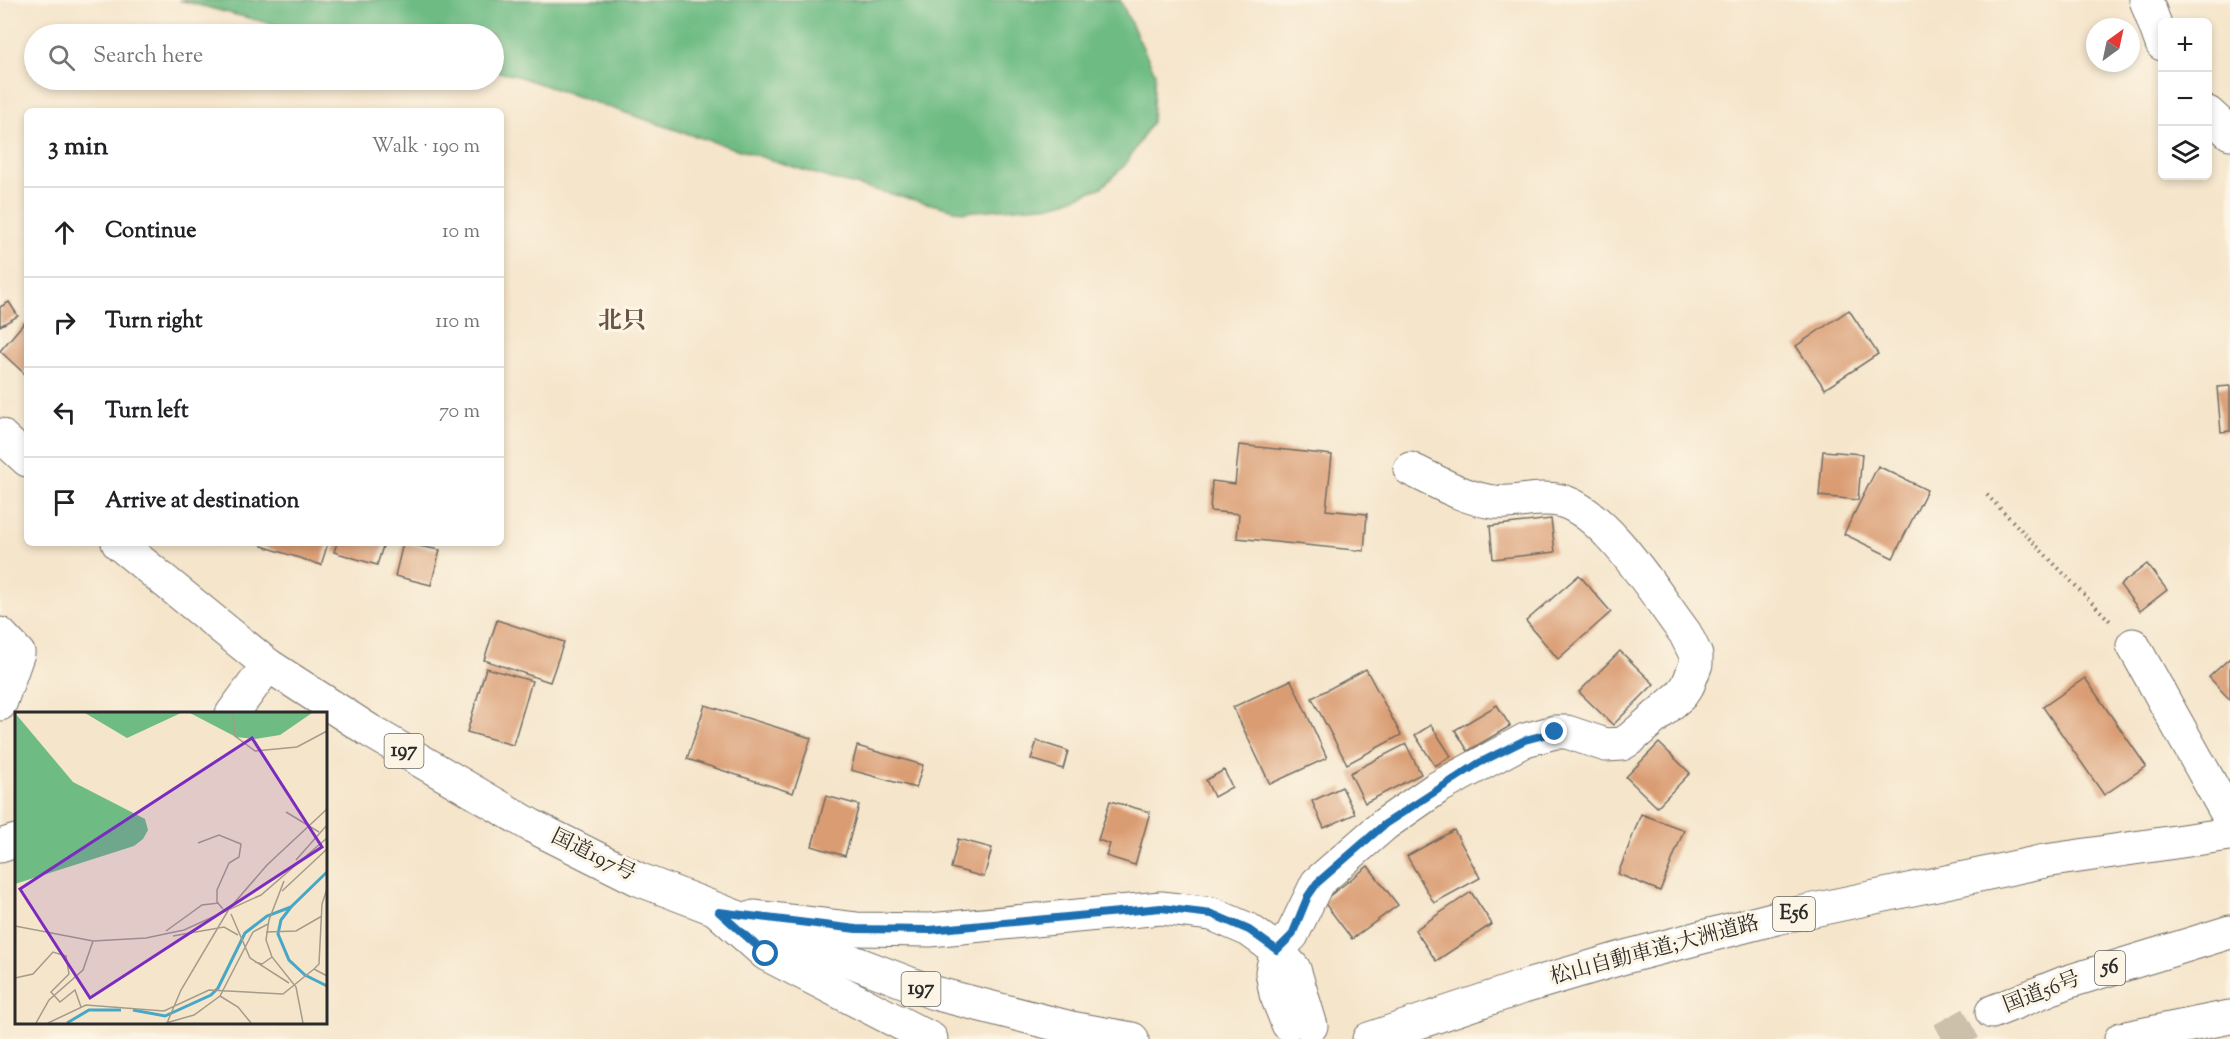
<!DOCTYPE html>
<meta charset="utf-8">
<style>
:root{--surface:#fff;--page:#f6f6f6;--text:#202124;--muted:#757577;--line:#e0e0e0}
body{margin:0;font-family:"Sorts Mill Goudy","Noto Serif JP",serif;background:var(--page);color:var(--text)}
.controls{position:absolute;right:18px;top:18px;display:grid;overflow:hidden;border-radius:9px;box-shadow:0 3px 9px #0003}
.controls button{width:54px;height:54px;display:grid;place-items:center;padding:0;border:0;border-bottom:2px solid var(--line);background:var(--surface);color:var(--text);font:30px sans-serif}
.compass{position:absolute;left:2086px;top:18px;width:54px;height:54px;border-radius:50%;background:var(--surface);box-shadow:0 3px 9px #0003;rotate:33deg}
.stop{position:absolute;width:18px;height:18px;margin:-14px;border:4px solid #1f6fb2;border-radius:50%;background:#fff}
.stop.end{background:#1f6fb2;border-color:#fff;box-shadow:0 2px 6px #0008}
.list{margin:0;padding:0;list-style:none}
h2{display:flex;justify-content:space-between;align-items:center;height:78px;margin:0;padding:0 24px;font-size:26px}
h2 small{font-size:20px;font-weight:400;color:var(--muted)}
.list li{display:grid;grid-template-columns:39px 1fr auto;gap:18px;align-items:center;box-sizing:border-box;height:90px;padding:0 24px;border-top:2px solid var(--line)}
.list b{display:block;font-size:22px;white-space:nowrap}
.list em{font-size:20px;font-style:normal;color:var(--muted)}
.icon{flex:none;width:33px;height:33px;fill:none;stroke:currentColor;stroke-width:2;stroke-linecap:round;stroke-linejoin:round}
.map{position:relative;flex:none;width:2230px;height:1039px;overflow:hidden}
.search{position:absolute;background:var(--surface);box-shadow:0 3px 9px #0003;left:24px;top:24px;width:480px;height:66px;display:flex;align-items:center;gap:15px;box-sizing:border-box;padding:0 21px;border-radius:33px;color:var(--muted);font-size:22px}
.panel{position:absolute;background:var(--surface);box-shadow:0 3px 9px #0003;left:24px;top:108px;width:480px;height:438px;border-radius:9px}
.map>svg:first-child{display:block}
.forest{fill:#6ebc84;stroke:#4c7458;stroke-width:1.5}
.building{fill:#da9d73}
.lines{fill:none;stroke-linecap:round;stroke-linejoin:round}
.highway-tunnel{stroke:#cdc0ab;stroke-width:33;stroke-dasharray:33 16;stroke-linecap:butt}
.minor-casing{stroke:#726c63;stroke-width:35}
.highway-casing{stroke:#726c63;stroke-width:35}
.path{stroke:#726c63;stroke-width:4;stroke-dasharray:1.5 4.5;stroke-linecap:butt}
.minor{stroke:#fff;stroke-width:33}
.highway{stroke:#fff;stroke-width:33}
.route{stroke:#1f6fb2;stroke-width:8}
.labels{text-anchor:middle;dominant-baseline:central;stroke-width:6;stroke-linejoin:round;paint-order:stroke}
.shield{fill:#fcf5e5;stroke:#6a6863;stroke-width:1.5}
.shield-label{font-size:20px;font-weight:bold;fill:#2b2b2b}
.street-label{font-size:21px;fill:#2b2b2b;stroke:#fcf5e5}
.quarter-label{font-size:24px;font-weight:bold;fill:#685344;stroke:#fcf5e5}
.inset-river{fill:none;stroke:#46a7c6;stroke-width:3}
.inset-road{fill:none;stroke:#a49b8b;stroke-width:1.5}
.view{fill:#7b2cbf;fill-opacity:0.15;stroke:#7b2cbf;stroke-width:3}
.inset-edge{fill:none;stroke:#2b2b2b;stroke-width:3}
</style>
<div class="map">
<svg width="2230" height="1039" viewBox="0 0 2230 1039">
<rect width="100%" height="100%" fill="#fcf5e5"/>
<filter id="ink" filterUnits="userSpaceOnUse"><feTurbulence type="fractalNoise" baseFrequency=".0167" numOctaves="2"/><feDisplacementMap in="SourceGraphic" scale="12" xChannelSelector="R" yChannelSelector="G"/><feConvolveMatrix kernelMatrix="1 2 1 2 8 2 1 2 1" color-interpolation-filters="sRGB"/></filter>
<filter id="wash" filterUnits="userSpaceOnUse"><feTurbulence type="fractalNoise" baseFrequency=".008" numOctaves="4" result="noise"/><feDisplacementMap in="SourceGraphic" scale="24" xChannelSelector="R" yChannelSelector="G"/><feGaussianBlur stdDeviation="1.35" result="paint"/><feColorMatrix in="noise" values="0 0 0 0 0 0 0 0 0 0 0 0 0 0 0 0 0 1.4 0 .05"/><feComposite in="paint" operator="in"/></filter>
<g filter="url(#wash)">
<rect width="100%" height="100%" fill="#f5e5cb"/>
<path class="forest" d="M179 0H1120L1155 73 1152 122 1125 165 1102 187 1055 205 963 212 835 180 685 133 517 76 494 71V34H310Z"/>
<g id="blocks">
<g class="building">
<path d="M9 302 18 316 0 326V307Z"/>
<path d="M1849 310 1878 354 1825 389 1796 346Z"/>
<path d="M24 323 27 326V376L0 351Z"/>
<path d="M2230 386V431L2221 432 2217 387Z"/>
<path d="M1239 445 1332 455 1326 510 1367 514 1364 551 1237 538 1239 514 1210 511 1212 481 1235 484Z"/>
<path d="M1823 451 1862 454 1858 500 1819 496Z"/>
<path d="M1878 466 1927 490 1893 558 1844 534Z"/>
<path d="M1551 519 1555 552 1493 559 1490 526Z"/>
<path d="M262 543H328L321 565 262 546Z"/>
<path d="M337 543H384L377 565 334 552Z"/>
<path d="M403 543 440 550 431 585 395 576Z"/>
<path d="M2147 564 2167 590 2140 611 2120 585Z"/>
<path d="M1579 575 1611 612 1558 659 1526 621Z"/>
<path d="M497 620 564 642 550 682 484 660Z"/>
<path d="M1620 651 1654 684 1613 725 1579 692Z"/>
<path d="M2230 658V700L2209 677Z"/>
<path d="M486 668 532 681 513 745 467 732Z"/>
<path d="M1366 669 1401 735 1347 764 1312 698Z"/>
<path d="M2085 678 2146 766 2104 795 2043 707Z"/>
<path d="M1291 680 1327 758 1270 784 1233 707Z"/>
<path d="M705 705 811 738 793 793 687 759Z"/>
<path d="M1497 705 1510 726 1468 751 1455 730Z"/>
<path d="M1431 725 1451 756 1435 766 1415 735Z"/>
<path d="M1037 741 1068 751 1063 769 1031 759Z"/>
<path d="M1659 743 1690 773 1657 807 1626 777Z"/>
<path d="M1406 744 1421 774 1365 803 1350 773Z"/>
<path d="M857 746 923 765 916 788 851 770Z"/>
<path d="M1224 770 1232 787 1214 797 1206 780Z"/>
<path d="M1342 787 1355 814 1324 828 1312 801Z"/>
<path d="M826 796 859 805 845 856 812 846Z"/>
<path d="M1110 801 1150 812 1135 865 1106 856 1110 844 1098 840Z"/>
<path d="M1641 814 1684 830 1660 891 1618 874Z"/>
<path d="M1454 830 1480 878 1434 903 1407 856Z"/>
<path d="M958 839 992 848 984 877 951 868Z"/>
<path d="M1368 866 1398 905 1352 939 1323 901Z"/>
<path d="M1471 892 1492 924 1436 961 1415 930Z"/>
</g>
</g>
</g>
<g filter="url(#ink)">
<use href="#blocks" fill-opacity="0" stroke="#726c63" stroke-width="1.5"/>
<g class="lines">
<path class="highway-tunnel" d="M1942 1039 1992 1012"/>
<defs>
<g id="minor">
<path d="M2146 0 2162 44"/>
<path d="M2208 113 2230 133"/>
<path d="M0 634 18 653 0 704"/>
<path d="M2133 645 2230 819"/>
<path d="M719 912 766 954 931 1039"/>
<path d="M754 917 856 929 930 930 1161 908 1212 914 1249 930 1277 950 1294 969 1311 1026"/>
<path d="M1288 1024 1276 994 1272 972 1277 950 1292 935 1317 883 1385 824 1437 788 1525 740 1555 732H1567L1606 745 1622 744 1630 739 1681 695 1688 685 1696 664V655L1685 633C1656 595 1607 514 1562 501 1540 495 1517 504 1494 502 1465 499 1436 481 1410 469"/>
</g>
<g id="highway">
<path d="M0 435 27 460"/>
<path d="M118 543 268 665 370 731 532 826 638 879 934 993 1071 1028 1132 1039"/>
<path d="M232 714 268 665"/>
<path d="M0 846 16 841"/>
<path d="M1992 1012 2064 983 2230 932"/>
<path d="M1369 1039 1517 989 1625 957 1776 918 2045 861 2230 834"/>
<path d="M2121 1039 2230 1017"/>
</g>
</defs>
<use href="#minor" class="minor-casing"/>
<use href="#highway" class="highway-casing"/>
<path class="path" d="M1987 495 2110 621"/>
<use href="#minor" class="minor"/>
<use href="#highway" class="highway"/>
</g>
</g>
<g class="lines" filter="url(#ink)">
<path class="route" d="M766 954 719 912 856 929 930 930 1161 908 1212 914 1249 930 1277 950 1292 935 1308 896 1317 883 1385 824 1479 763 1525 740 1555 732"/>
</g>
<g class="labels">
<g class="shield">
<rect x="384.5" y="734" width="39" height="34" rx="4.5"/>
<rect x="1773" y="897" width="42" height="34" rx="4.5"/>
<rect x="2095" y="951" width="30" height="34" rx="4.5"/>
<rect x="901.5" y="972" width="39" height="34" rx="4.5"/>
</g>
<g class="shield-label">
<text x="404" y="751">197</text>
<text x="1794" y="914">E56</text>
<text x="2110" y="968">56</text>
<text x="921" y="989">197</text>
</g>
<g class="street-label">
<text transform="translate(593 856) rotate(26)">国道197号</text>
<text transform="translate(1655 951) rotate(-15)">松山自動車道;大洲道路</text>
<text transform="translate(2042 993) rotate(-21)">国道56号</text>
</g>
<g class="quarter-label">
<text x="622" y="322">北只</text>
</g>
</g>
<g transform="translate(15 712)">
<rect width="312" height="312" fill="#f5e5cb"/>
<path d="M0 1 58 70 130 107 133 118 128 127 119 134 0 172ZM70 1H166L112 26ZM175 1H297L265 23 240 27 221 25Z" fill="#6ebc84"/>
<path class="inset-river" d="M312 160 276 195 266 208 263 222 274 248 290 263 312 274M118 298 150 304 196 283 203 276 230 221 252 204 276 195M52 311 74 298H106"/>
<path class="inset-road" d="M218 1 220 24 240 39 282 35 312 19M271 100 304 120M183 131 204 123 226 132 224 145 214 151 202 178V190L208 197M281 148 312 113M269 169 254 208 251 228 257 245 281 275 288 311M312 177 307 192 304 252 299 257 312 264M267 179 312 137M216 202 235 246 274 271M0 214 78 229 131 226 169 218 246 183 312 126M151 219 187 193 204 191M251 220 281 219 307 204M158 224 209 215 223 223M240 250 247 252 257 245M0 266 18 262 38 240 51 244 54 262 36 280 45 290 60 278 66 295M205 284 223 295 236 311M21 311 34 288 68 258 78 229M33 311 71 293 149 299 194 278 268 282 299 257M151 311 179 303 205 284 238 220 253 212M152 311 166 278 214 197 252 153 312 97"/>
<path class="view" d="M237 26 307 135 75 286 5 177Z"/>
<rect width="312" height="312" class="inset-edge"/>
</g>
</svg>
<div class="controls">
<button>+</button>
<button>−</button>
<button><svg class="icon" aria-label="layers" viewBox="0 0 24 24"><path d="M12 4l9 5-9 5-9-5zM3 14l9 5 9-5"/></svg></button>
</div>
<svg class="compass" viewBox="-18 -18 36 36"><path d="M0-13l5 13h-10z" fill="#e53935"/><path d="M0 13l5-13h-10z" fill="#757577"/></svg>
<div class="stop" style="left:766px;top:954px"></div>
<div class="stop end" style="left:1555px;top:732px"></div>
<div class="search"><svg class="icon" aria-label="search" viewBox="0 0 24 24"><circle cx="10" cy="10" r="6"/><path d="M15 15l6 6"/></svg>Search here</div>
<section class="panel">
<h2>3 min<small>Walk · 190 m</small></h2>
<ul class="list">
<li><svg class="icon" aria-label="ahead" viewBox="0 0 24 24"><path d="M12 20V5M6 11l6-6 6 6"/></svg><div><b>Continue</b></div><em>10 m</em></li>
<li><svg class="icon" aria-label="right" viewBox="0 0 24 24"><path d="M7 20v-9h11M14 6l5 5-5 5"/></svg><div><b>Turn right</b></div><em>110 m</em></li>
<li><svg class="icon" aria-label="left" viewBox="0 0 24 24"><path d="M17 20v-9H6M10 6l-5 5 5 5"/></svg><div><b>Turn left</b></div><em>70 m</em></li>
<li><svg class="icon" aria-label="arrive" viewBox="0 0 24 24"><path d="M6 21V4h12l-3 4 3 4H6"/></svg><div><b>Arrive at destination</b></div></li>
</ul>
</section>
</div>
